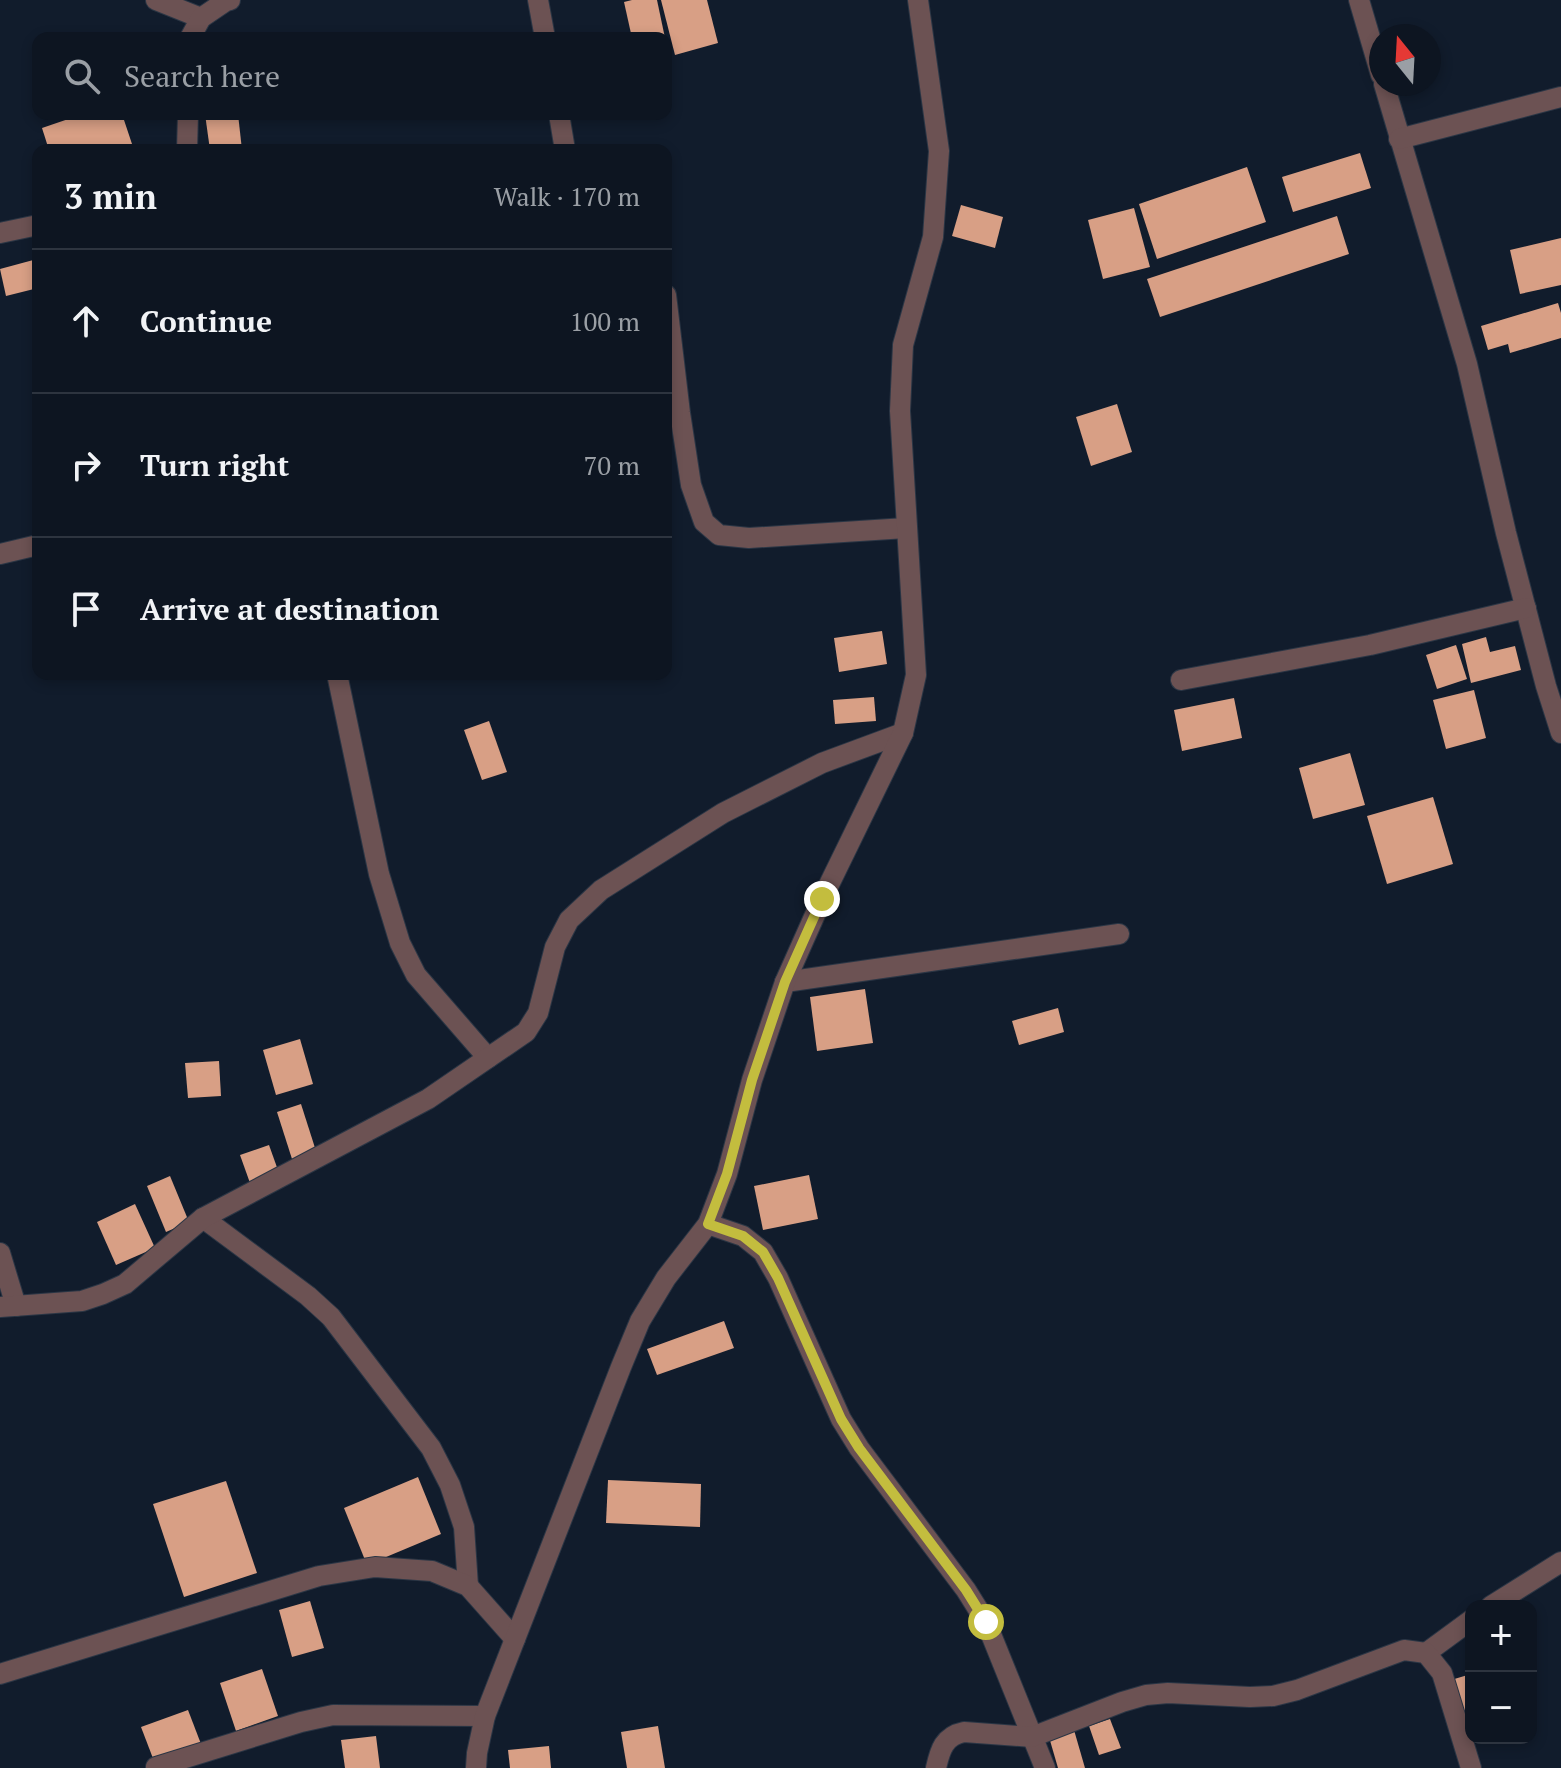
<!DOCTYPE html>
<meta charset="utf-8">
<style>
:root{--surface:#0d1521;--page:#161e2a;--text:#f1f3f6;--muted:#9a9fa5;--line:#2d343f}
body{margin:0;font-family:"PT Serif",serif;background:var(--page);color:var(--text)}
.controls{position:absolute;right:24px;bottom:24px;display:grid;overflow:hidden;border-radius:16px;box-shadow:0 4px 12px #0003}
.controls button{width:72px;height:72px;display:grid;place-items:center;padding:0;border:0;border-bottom:2px solid var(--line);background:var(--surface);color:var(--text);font:40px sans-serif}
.compass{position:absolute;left:1369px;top:24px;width:72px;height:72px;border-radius:50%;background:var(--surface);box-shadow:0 4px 12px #0003;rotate:342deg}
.stop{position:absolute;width:24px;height:24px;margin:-18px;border:6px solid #c3bd3e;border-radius:50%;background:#fff}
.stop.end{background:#c3bd3e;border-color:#fff;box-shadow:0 2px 8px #0008}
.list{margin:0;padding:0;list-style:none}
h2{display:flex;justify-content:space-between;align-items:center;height:104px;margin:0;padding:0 32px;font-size:34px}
h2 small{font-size:26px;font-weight:400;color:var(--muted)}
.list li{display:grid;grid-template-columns:52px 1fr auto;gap:24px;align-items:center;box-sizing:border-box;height:144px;padding:0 32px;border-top:2px solid var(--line)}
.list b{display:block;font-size:30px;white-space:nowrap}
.list em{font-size:26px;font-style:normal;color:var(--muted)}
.icon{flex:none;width:44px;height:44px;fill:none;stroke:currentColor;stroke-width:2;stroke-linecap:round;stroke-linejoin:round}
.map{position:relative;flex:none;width:1561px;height:1768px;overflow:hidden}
.search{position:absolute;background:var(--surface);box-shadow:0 4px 12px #0003;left:32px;top:32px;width:640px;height:88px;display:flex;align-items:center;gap:20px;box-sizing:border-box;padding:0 28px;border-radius:16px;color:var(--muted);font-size:30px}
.panel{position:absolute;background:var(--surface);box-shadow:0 4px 12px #0003;left:32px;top:144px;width:640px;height:536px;border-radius:16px}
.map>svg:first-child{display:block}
.building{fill:#d89f85}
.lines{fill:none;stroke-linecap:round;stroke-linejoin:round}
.minor-casing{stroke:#2b3645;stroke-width:22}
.minor{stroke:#6c5253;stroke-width:20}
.route{stroke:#c3bd3e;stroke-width:10}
</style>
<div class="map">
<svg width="1561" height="1768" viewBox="0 0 1561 1768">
<rect width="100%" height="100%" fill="#111c2c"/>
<g class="building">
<path d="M632 0H657L665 38H632L624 2Z"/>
<path d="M661 0H707L718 43 675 55Z"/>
<path d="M83 114H122L134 150H49L42 128Z"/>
<path d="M205 114H238L242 150H210Z"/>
<path d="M1360 153 1371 188 1293 212 1282 177Z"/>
<path d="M1247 167 1266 222 1157 259 1139 204Z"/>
<path d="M961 205 1003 217 995 248 952 236Z"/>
<path d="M1134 208 1150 267 1103 279 1088 220Z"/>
<path d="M1337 216 1349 254 1160 317 1147 279Z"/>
<path d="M1561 238V285L1520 294 1510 250Z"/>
<path d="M37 259 38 288 6 296 0 269Z"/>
<path d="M1558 303 1561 313V338L1510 353 1508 344 1488 350 1481 326Z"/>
<path d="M1117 404 1132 452 1091 466 1076 417Z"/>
<path d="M882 631 887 664 839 672 834 638Z"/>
<path d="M1486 637 1490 652 1515 646 1521 670 1471 683 1462 644Z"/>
<path d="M1456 645 1467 679 1437 689 1426 655Z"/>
<path d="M1474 690 1486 738 1446 749 1433 700Z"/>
<path d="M874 697 876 721 835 724 833 700Z"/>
<path d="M1234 698 1242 738 1182 751 1174 710Z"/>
<path d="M489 721 507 772 482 780 464 730Z"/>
<path d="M1350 753 1365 805 1313 819 1299 768Z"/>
<path d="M1433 797 1453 864 1387 884 1367 816Z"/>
<path d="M865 989 873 1043 817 1051 810 997Z"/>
<path d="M1058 1008 1064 1032 1019 1045 1012 1021Z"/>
<path d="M300 1039 313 1084 276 1095 263 1050Z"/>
<path d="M219 1061 221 1096 188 1098 185 1063Z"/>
<path d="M301 1104 316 1151 292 1159 277 1112Z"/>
<path d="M269 1145 279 1173 250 1183 240 1155Z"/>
<path d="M809 1175 818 1219 763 1230 754 1186Z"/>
<path d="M170 1176 189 1222 166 1232 147 1186Z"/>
<path d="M135 1204 155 1248 116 1265 97 1222Z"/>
<path d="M724 1321 734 1348 657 1375 647 1349Z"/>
<path d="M418 1477 441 1534 367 1565 344 1508Z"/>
<path d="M608 1480 701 1484 700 1527 606 1523Z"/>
<path d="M226 1481 257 1573 184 1597 153 1504Z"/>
<path d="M310 1601 324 1648 292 1657 279 1610Z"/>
<path d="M262 1669 278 1716 236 1731 220 1683Z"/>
<path d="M1471 1674V1720L1463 1722 1451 1680Z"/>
<path d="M188 1710 201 1744 154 1761 141 1727Z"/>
<path d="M1110 1719 1121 1748 1099 1755 1089 1726Z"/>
<path d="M658 1726 665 1768H627L621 1732Z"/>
<path d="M1074 1730 1085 1768H1058L1049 1737Z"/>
<path d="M376 1736 380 1768H345L341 1740Z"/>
<path d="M549 1746 551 1768H510L508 1750Z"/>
</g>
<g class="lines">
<defs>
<g id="minor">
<path d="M156 0 201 18"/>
<path d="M538 0 545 38"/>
<path d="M1359 0 1381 75"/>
<path d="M190 38 201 18 226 1 230 0"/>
<path d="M1384 84 1467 364 1506 533 1546 686 1561 733"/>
<path d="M559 114 565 150"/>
<path d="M1399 139 1561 97"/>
<path d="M187 150 188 114"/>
<path d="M0 233 38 225"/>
<path d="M666 295 680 413 691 485 704 522 719 535 749 538 906 528"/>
<path d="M0 554 38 545"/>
<path d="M337 674 379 874 400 943 416 975 488 1058"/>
<path d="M1181 680 1370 645 1526 608"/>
<path d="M785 982 1119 934"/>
<path d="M203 1218 308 1296 331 1317 431 1448 450 1485 464 1527 468 1586"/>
<path d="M708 1224 743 1236 763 1252 778 1278 841 1419 859 1448 966 1590 986 1622 1045 1768"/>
<path d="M0 1253 16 1306"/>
<path d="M0 1307 82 1301 103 1294 125 1284 203 1218 428 1099 526 1032 538 1013 555 947 569 920 601 890 723 813 822 763 903 733"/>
<path d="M1491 1606 1561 1562"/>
<path d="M1426 1653 1471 1620"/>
<path d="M0 1674 319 1576 375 1567 432 1571 468 1586 515 1639"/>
<path d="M156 1767 301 1722 333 1715 485 1716"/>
<path d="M476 1768 477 1753 485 1716 621 1367 640 1321 666 1278 708 1224 727 1174 752 1080 785 982 822 899 903 733 916 675 900 411 903 345 933 237 939 151 918 0"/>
<path d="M936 1768C940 1750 944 1736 964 1732L1032 1737 1122 1702 1146 1695 1168 1693 1250 1697 1273 1696 1297 1690 1404 1650 1426 1653 1442 1673 1471 1768"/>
</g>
</defs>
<use href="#minor" class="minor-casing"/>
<use href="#minor" class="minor"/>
</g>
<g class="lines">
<path class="route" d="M822 899 785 982 752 1080 727 1174 708 1224 743 1236 763 1252 778 1278 841 1419 859 1448 966 1590 986 1622"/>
</g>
</svg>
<div class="controls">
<button>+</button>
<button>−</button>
</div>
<svg class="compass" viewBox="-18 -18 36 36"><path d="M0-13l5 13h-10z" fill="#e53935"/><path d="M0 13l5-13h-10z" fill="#9a9fa5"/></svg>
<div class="stop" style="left:986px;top:1622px"></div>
<div class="stop end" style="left:822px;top:899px"></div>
<div class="search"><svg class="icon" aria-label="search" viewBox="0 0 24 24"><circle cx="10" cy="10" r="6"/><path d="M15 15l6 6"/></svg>Search here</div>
<section class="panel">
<h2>3 min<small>Walk · 170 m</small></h2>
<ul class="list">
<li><svg class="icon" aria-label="ahead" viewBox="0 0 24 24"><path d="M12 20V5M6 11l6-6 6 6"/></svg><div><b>Continue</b></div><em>100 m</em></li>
<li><svg class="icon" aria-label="right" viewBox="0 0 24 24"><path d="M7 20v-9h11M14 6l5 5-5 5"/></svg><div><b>Turn right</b></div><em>70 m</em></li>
<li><svg class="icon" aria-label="arrive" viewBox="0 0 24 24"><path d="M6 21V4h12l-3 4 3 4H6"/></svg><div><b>Arrive at destination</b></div></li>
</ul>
</section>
</div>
